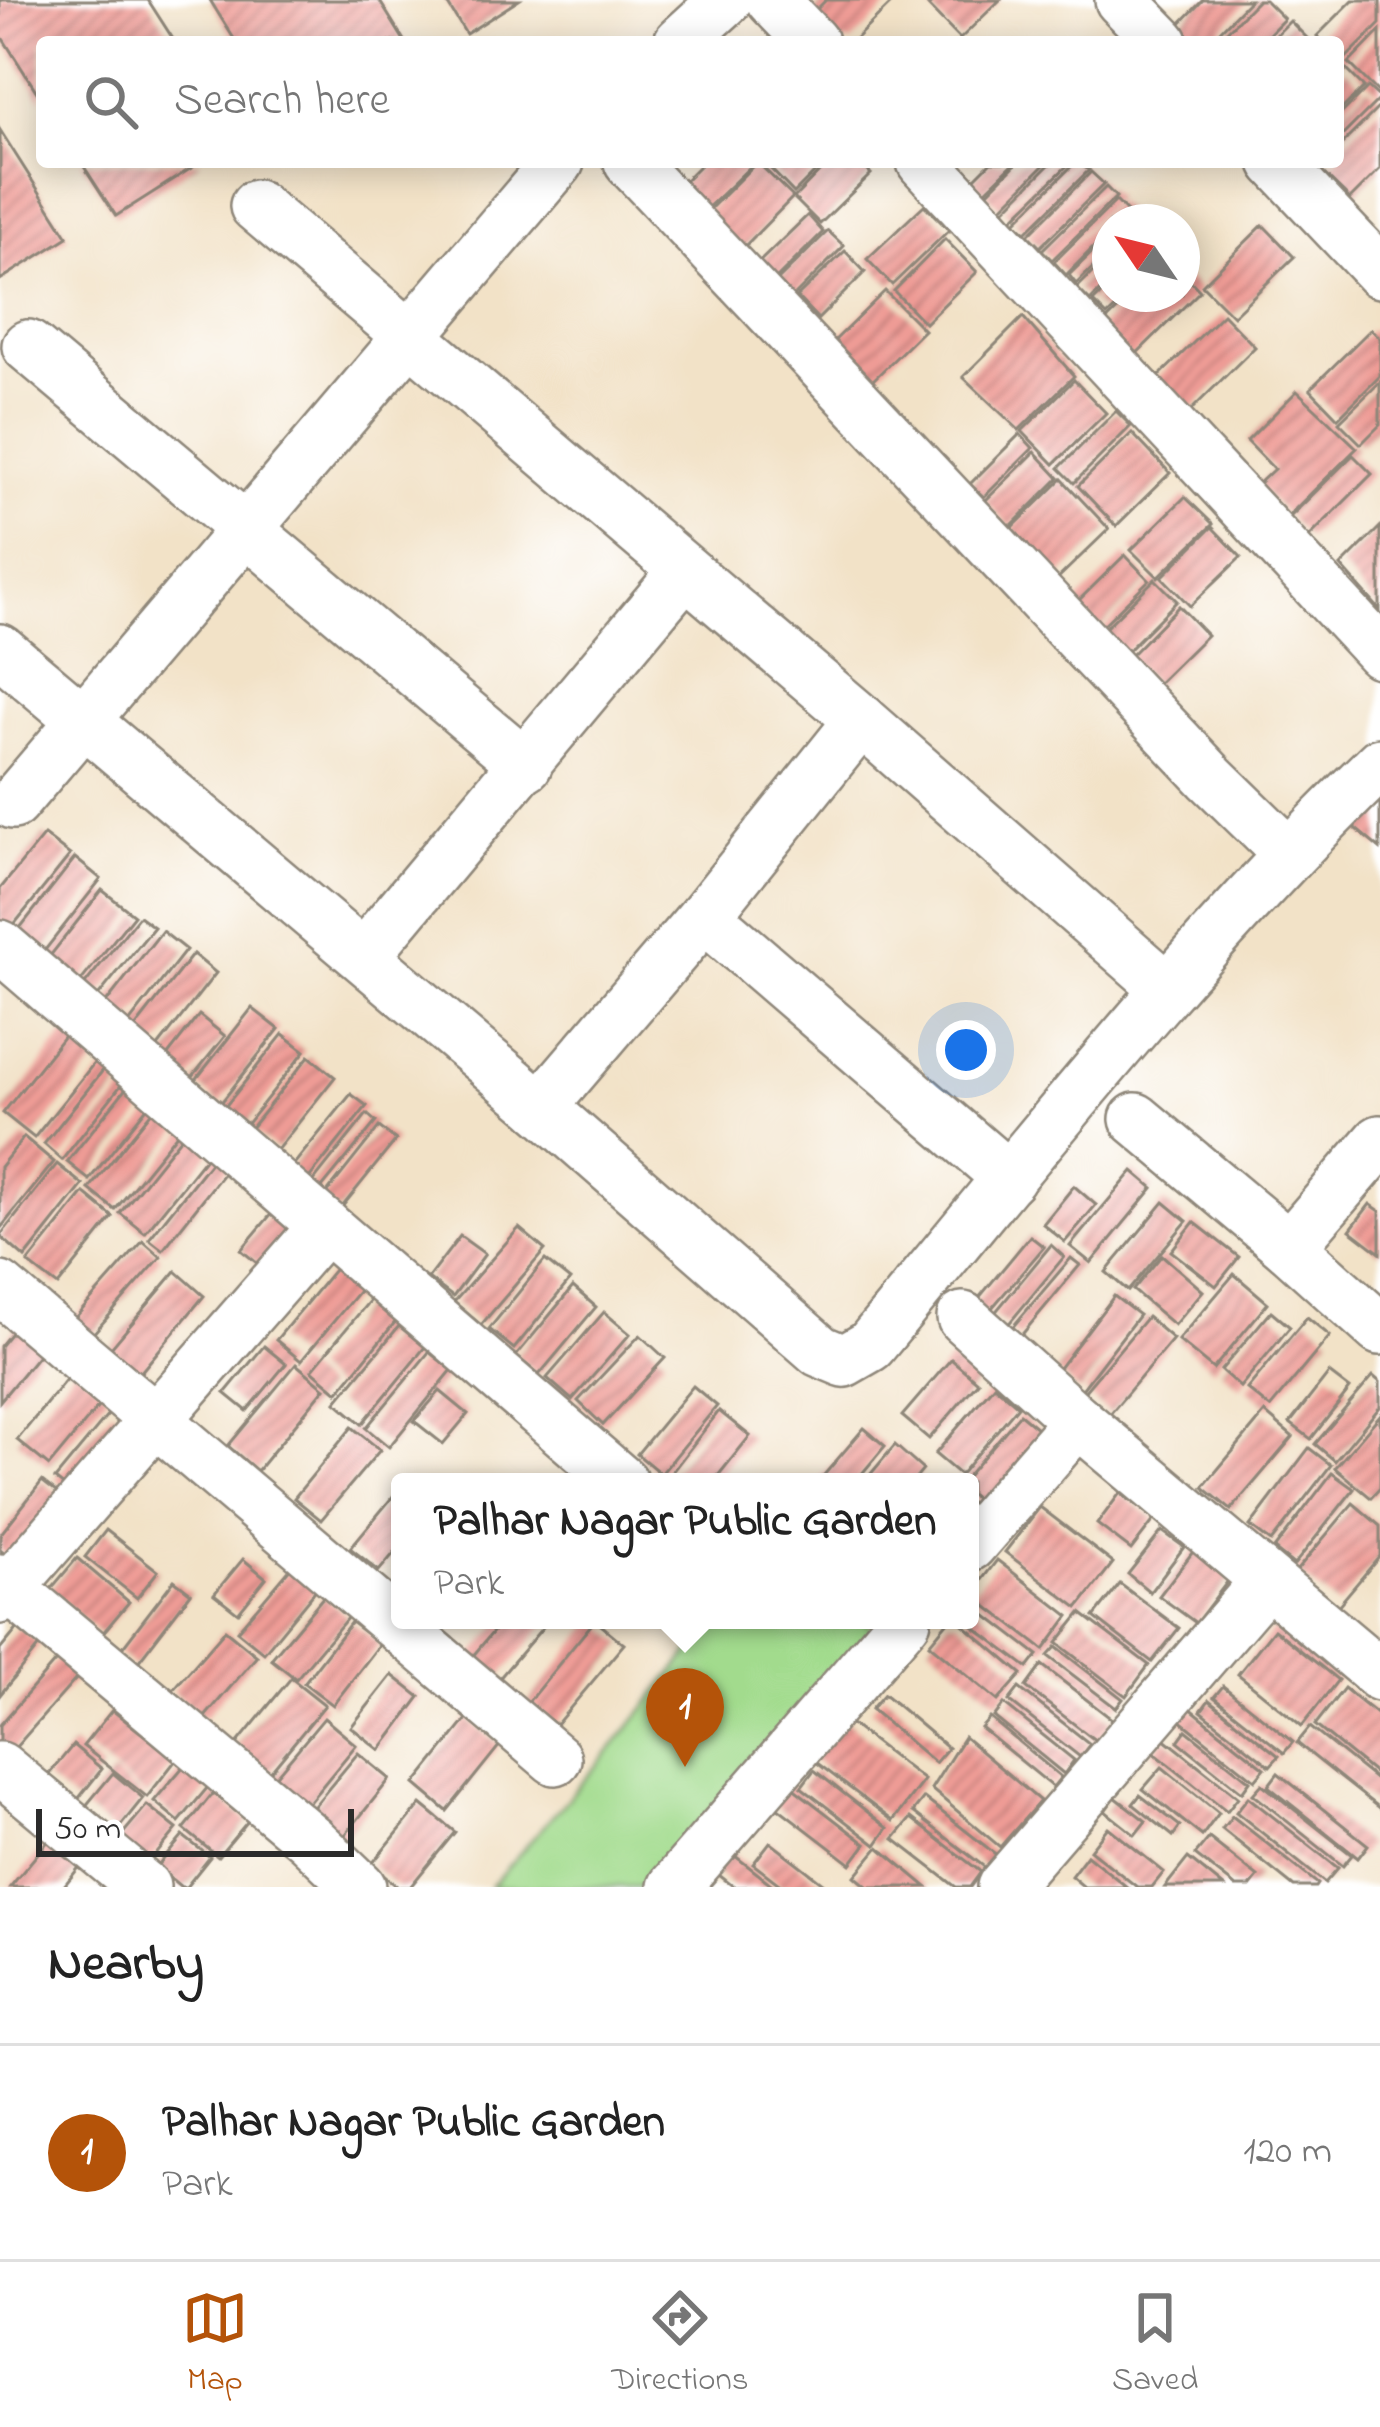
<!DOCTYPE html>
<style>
:root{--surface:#fff;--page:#f6f6f6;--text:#222;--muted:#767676;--line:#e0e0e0;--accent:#b45309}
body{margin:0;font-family:"Indie Flower",sans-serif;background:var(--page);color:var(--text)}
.compass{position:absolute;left:1092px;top:204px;width:108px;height:108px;border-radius:50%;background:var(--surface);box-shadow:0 6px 30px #0003;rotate:305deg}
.scale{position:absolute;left:36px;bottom:30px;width:318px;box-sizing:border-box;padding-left:12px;border:6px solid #2b2b2b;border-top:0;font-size:33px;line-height:42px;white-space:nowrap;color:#2b2b2b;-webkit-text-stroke:9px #fff;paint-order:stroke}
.you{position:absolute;left:966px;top:1050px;width:42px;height:42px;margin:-30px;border:9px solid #fff;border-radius:50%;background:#1a73e8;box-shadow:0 0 0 18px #1a73e833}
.badge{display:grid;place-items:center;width:78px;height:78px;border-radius:50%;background:var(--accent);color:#fff;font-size:39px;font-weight:700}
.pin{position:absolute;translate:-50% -99px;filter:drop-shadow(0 3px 6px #0008)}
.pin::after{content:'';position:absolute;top:63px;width:42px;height:36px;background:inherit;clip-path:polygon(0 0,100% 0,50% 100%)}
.popup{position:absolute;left:391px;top:1473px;width:588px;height:156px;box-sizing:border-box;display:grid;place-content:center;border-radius:12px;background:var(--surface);filter:drop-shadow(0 3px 9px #0005);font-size:39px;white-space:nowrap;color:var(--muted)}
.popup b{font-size:45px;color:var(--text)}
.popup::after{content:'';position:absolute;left:50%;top:100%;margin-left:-24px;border:24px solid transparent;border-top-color:var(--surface)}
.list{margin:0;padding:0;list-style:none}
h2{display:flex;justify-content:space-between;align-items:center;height:156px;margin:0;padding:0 48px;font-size:51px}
h2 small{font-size:39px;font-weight:400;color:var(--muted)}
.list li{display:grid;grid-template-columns:78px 1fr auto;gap:36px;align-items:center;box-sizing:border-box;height:216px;padding:0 48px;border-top:3px solid var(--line)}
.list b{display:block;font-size:45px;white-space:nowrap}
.list p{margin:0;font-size:39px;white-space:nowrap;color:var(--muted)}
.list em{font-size:39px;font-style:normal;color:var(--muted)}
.icon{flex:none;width:66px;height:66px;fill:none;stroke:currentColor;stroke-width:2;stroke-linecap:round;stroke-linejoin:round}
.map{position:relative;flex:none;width:1380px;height:1887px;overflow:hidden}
.search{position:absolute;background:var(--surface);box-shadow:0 6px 30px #0003;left:36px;right:36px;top:36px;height:132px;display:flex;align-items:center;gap:30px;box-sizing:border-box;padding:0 42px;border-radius:12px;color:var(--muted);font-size:45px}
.sheet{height:372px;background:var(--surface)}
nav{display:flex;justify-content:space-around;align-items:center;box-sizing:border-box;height:168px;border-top:3px solid var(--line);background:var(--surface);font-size:33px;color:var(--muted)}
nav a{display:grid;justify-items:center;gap:6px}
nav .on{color:var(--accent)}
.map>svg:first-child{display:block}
.park{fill:#a2db8d;stroke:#66835c;stroke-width:3}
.building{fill:url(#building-hatch)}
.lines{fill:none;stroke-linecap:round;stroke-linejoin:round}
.minor-casing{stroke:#8e8679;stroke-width:56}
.minor{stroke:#fff;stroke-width:51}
</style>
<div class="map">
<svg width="1380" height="1887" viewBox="0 0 1380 1887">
<defs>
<pattern id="building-hatch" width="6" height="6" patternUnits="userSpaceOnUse" patternTransform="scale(3)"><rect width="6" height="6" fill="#ef9c96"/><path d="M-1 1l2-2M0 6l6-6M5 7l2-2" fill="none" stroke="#c27f7b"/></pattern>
</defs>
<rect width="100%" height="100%" fill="#fff"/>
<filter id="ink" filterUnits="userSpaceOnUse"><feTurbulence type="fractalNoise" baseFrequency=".00833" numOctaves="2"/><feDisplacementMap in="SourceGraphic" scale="24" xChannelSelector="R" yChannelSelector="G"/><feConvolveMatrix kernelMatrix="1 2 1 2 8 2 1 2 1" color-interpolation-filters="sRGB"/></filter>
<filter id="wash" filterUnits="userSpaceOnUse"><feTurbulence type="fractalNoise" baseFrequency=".004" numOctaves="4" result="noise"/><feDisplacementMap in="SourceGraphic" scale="48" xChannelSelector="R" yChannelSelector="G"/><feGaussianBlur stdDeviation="2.7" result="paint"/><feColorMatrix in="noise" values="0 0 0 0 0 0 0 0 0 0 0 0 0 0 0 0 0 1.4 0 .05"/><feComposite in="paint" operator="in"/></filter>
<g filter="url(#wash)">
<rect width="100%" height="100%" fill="#f2e2c7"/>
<path class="park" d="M716 1620H863L877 1632 672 1887H490L615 1745Z"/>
<g id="blocks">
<g class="building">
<path d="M0 0H148L175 42H42V100L0 34Z"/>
<path d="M210 0H379L405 42H236Z"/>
<path d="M445 0H519L466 34Z"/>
<path d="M826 0H895L852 42H835L810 16Z"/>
<path d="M935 0H1000L960 39 928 6Z"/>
<path d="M1203 0H1250L1209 42H1186L1174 30Z"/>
<path d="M1258 0H1265L1284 19 1261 42H1216Z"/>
<path d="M1353 0H1380V24L1342 62 1338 58V42H1322L1317 36Z"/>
<path d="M1290 21 1311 42H1269Z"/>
<path d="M1380 31V94L1349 63Z"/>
<path d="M1346 69 1364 87 1338 113V76Z"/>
<path d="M1368 87 1380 98 1338 140V117Z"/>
<path d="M1380 106V169L1350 199 1318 168 1324 162H1338V148Z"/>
<path d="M0 130 68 237 0 280Z"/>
<path d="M81 162H201L116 216Z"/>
<path d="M703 162H755L701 214 676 189Z"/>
<path d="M757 162 793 197 739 252 703 216Z"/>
<path d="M764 162H825L794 193Z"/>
<path d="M829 162H859L871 174 820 224 794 198Z"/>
<path d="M991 162H1015L984 192 973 180Z"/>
<path d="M1018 162H1047L1001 208 986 194Z"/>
<path d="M1052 162H1071L1012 219 1004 210Z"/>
<path d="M1076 162 1089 170 1026 232 1015 222Z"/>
<path d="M1091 172 1104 184 1040 247 1028 235Z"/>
<path d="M1106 187 1116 197 1052 260 1042 250Z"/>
<path d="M1116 201 1128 213 1119 222H1110V231L1066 275 1054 262Z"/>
<path d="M924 205 949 230 892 285 867 259Z"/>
<path d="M808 215 823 232 770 285 753 268Z"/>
<path d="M1263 225 1294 257 1233 316 1202 285Z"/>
<path d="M828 231 844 246 791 299 776 282Z"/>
<path d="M1110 235V251L1076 284 1069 275Z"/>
<path d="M945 239 977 272 925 323 894 291Z"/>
<path d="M845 251 865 272 818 319 797 297Z"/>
<path d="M1110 255V281L1090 301 1077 288Z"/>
<path d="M1182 272 1200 291 1131 359 1100 327 1134 294H1182Z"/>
<path d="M1110 285V294H1130L1107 316 1093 302Z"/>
<path d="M885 291 924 330 867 386 828 347Z"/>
<path d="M1223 314 1255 347 1185 416 1152 383Z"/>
<path d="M1023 317 1074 376 1019 430 963 377Z"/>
<path d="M1371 329 1380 338V376L1338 418 1310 389Z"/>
<path d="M1074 380 1106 413 1054 464 1022 431Z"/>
<path d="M1380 382V425L1361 444 1339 422Z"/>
<path d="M1297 391 1357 448 1288 516 1257 485 1274 469 1247 441Z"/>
<path d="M1116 411 1131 426 1074 483 1059 468Z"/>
<path d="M1132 433 1170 473 1116 526 1078 486Z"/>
<path d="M1020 434 1033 448 984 497 970 484Z"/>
<path d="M1035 452 1059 478 1010 527 985 501Z"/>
<path d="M1353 455 1372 474 1308 538 1289 518Z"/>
<path d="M1062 479 1109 529 1052 584 1019 551 1027 544 1012 528Z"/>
<path d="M1185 497 1213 524 1158 577 1131 550Z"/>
<path d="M1212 527 1241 557 1190 606 1162 577Z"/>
<path d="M1380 527V610L1341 566Z"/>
<path d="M1125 555 1149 580 1099 629 1075 604Z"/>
<path d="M1155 579 1177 601 1124 654 1102 631Z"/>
<path d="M1179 606 1207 635 1155 686 1128 658Z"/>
<path d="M1380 789V849L1350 824Z"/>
<path d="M44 835 70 855 8 932 0 925V889Z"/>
<path d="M75 858 101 879 42 954 16 933Z"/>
<path d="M102 890 134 915 77 986 46 961Z"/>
<path d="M139 916 154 927 95 1000 81 989Z"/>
<path d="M162 931 186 950 125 1028 101 1009Z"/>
<path d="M193 954 216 973 157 1048 134 1029Z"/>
<path d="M252 1008 279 1029 220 1104 194 1082Z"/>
<path d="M199 1015 225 1036 189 1081 163 1061Z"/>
<path d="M67 1032 99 1057 34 1138 3 1113Z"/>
<path d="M283 1034 305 1051 246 1125 224 1108Z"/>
<path d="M309 1056 335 1077 277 1150 250 1129Z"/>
<path d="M108 1064 126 1079 62 1160 44 1144Z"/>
<path d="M131 1082 153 1100 89 1180 67 1162Z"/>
<path d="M351 1094 367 1106 306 1182 290 1169Z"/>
<path d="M157 1105 183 1126 115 1210 89 1189Z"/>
<path d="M367 1114 376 1122 317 1194 309 1187Z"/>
<path d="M189 1127 214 1147 145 1233 120 1213Z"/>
<path d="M379 1127 396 1140 338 1212 322 1199Z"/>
<path d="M24 1137 54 1162 0 1229V1167Z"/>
<path d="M220 1150 233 1161 163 1250 149 1239Z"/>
<path d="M57 1164 83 1185 25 1258 0 1236Z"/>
<path d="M1133 1171 1153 1188 1091 1263 1070 1246Z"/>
<path d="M1074 1186 1096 1205 1065 1242 1043 1224Z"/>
<path d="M84 1193 113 1217 58 1286 28 1263Z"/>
<path d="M1164 1202 1187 1221 1128 1291 1106 1272Z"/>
<path d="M1370 1204 1380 1211V1253L1350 1230Z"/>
<path d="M273 1212 305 1238 274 1277 241 1250Z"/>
<path d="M1194 1222 1239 1257 1216 1286 1171 1251Z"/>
<path d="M519 1228 545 1250 481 1325 454 1302Z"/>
<path d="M460 1236 485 1254 453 1297 428 1278Z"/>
<path d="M1030 1236 1044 1247 985 1316 973 1305Z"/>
<path d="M143 1241 161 1257 92 1335 74 1319Z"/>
<path d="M1051 1245 1064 1257 1007 1326 993 1315Z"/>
<path d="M1162 1255 1203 1291 1174 1325 1133 1290Z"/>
<path d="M1071 1258 1080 1265 1019 1338 1010 1330Z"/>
<path d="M343 1259 368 1280 301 1361 276 1340Z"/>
<path d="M545 1260 570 1280 514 1349 489 1329Z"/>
<path d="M176 1271 204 1296 140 1373 111 1348Z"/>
<path d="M1234 1274 1268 1303 1213 1369 1178 1340Z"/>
<path d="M573 1287 596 1307 539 1375 516 1356Z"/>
<path d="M375 1294 401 1315 338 1392 312 1370Z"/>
<path d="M1114 1296 1139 1315 1080 1392 1056 1372Z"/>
<path d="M1271 1311 1290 1327 1240 1387 1221 1370Z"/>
<path d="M604 1312 630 1334 572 1400 547 1378Z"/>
<path d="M1147 1317 1173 1339 1110 1414 1084 1392Z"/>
<path d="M1307 1317 1330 1336 1270 1408 1247 1389Z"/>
<path d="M20 1322 47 1344 0 1401V1346Z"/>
<path d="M399 1326 425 1347 362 1424 336 1402Z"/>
<path d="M640 1335 665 1358 603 1425 578 1401Z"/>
<path d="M264 1346 286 1364 247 1411 225 1393Z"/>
<path d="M429 1352 452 1370 389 1447 366 1428Z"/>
<path d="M951 1359 978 1382 929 1439 902 1416Z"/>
<path d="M296 1364 325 1388 257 1471 228 1446Z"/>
<path d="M75 1368 108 1395 49 1466 17 1440Z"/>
<path d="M1329 1373 1350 1389 1311 1439 1290 1423Z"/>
<path d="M1373 1376 1380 1382V1407L1335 1461 1315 1444Z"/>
<path d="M994 1385 1018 1406 960 1475 935 1454Z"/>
<path d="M693 1386 717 1406 661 1474 637 1454Z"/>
<path d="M440 1391 468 1414 443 1444 414 1421Z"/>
<path d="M112 1410 136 1430 80 1499 55 1479Z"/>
<path d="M719 1411 750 1436 713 1482H674L668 1477Z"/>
<path d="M1265 1413 1293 1437 1231 1510 1203 1487Z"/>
<path d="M1020 1414 1049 1438 989 1510 970 1494V1482H962Z"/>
<path d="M1380 1415V1488L1371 1498 1335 1468Z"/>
<path d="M352 1427 380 1450 321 1520 294 1498Z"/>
<path d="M864 1428 885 1446 855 1482H818Z"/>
<path d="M895 1445 923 1470 913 1482H864Z"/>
<path d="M1309 1448 1331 1465 1271 1542 1250 1526Z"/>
<path d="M1332 1473 1354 1489 1294 1565 1274 1549Z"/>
<path d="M42 1481 70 1503 20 1566 0 1550V1535Z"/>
<path d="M400 1488V1546L379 1571 350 1548Z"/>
<path d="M1120 1493 1155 1519 1131 1550 1097 1524Z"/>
<path d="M1353 1503 1380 1526V1556L1338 1606 1296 1571Z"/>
<path d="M1040 1507 1113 1563 1078 1608 1005 1552Z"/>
<path d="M106 1530 158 1571 137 1598 85 1557Z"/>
<path d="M1162 1531 1184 1547 1150 1592 1128 1574Z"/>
<path d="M1195 1549 1231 1577 1196 1623 1159 1596Z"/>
<path d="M77 1558 129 1602 101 1635 50 1590Z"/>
<path d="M243 1559 266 1578 238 1613 214 1594Z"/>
<path d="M997 1560 1069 1616 1044 1650 971 1594Z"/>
<path d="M292 1566 318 1587 264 1653 237 1631Z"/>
<path d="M174 1580 191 1593 135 1666 118 1653Z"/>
<path d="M1120 1584 1179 1628 1152 1662 1094 1617Z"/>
<path d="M324 1596 348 1617 296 1679 271 1659Z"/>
<path d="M970 1603 1038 1655 1028 1668 965 1620H970Z"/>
<path d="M1081 1613 1149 1665 1126 1696 1057 1643Z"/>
<path d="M503 1620H549L497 1681 471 1658Z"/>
<path d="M595 1620 624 1644 556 1725 528 1702Z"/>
<path d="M949 1620H958L1022 1674 998 1701 929 1644Z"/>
<path d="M351 1622 380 1644 333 1705 304 1683Z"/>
<path d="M19 1627 40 1645 0 1695V1650Z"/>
<path d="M1274 1629 1338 1680 1302 1726 1238 1674Z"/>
<path d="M225 1630 257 1656 204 1718 172 1691Z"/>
<path d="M1056 1647 1123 1699 1116 1708 1048 1656Z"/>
<path d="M63 1653 83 1671 8 1756 0 1749V1725Z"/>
<path d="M1042 1665 1113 1720 1096 1741 1026 1687Z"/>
<path d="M392 1675 420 1697 380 1750 351 1727Z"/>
<path d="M291 1678 325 1705 269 1773 236 1745Z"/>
<path d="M1223 1686 1293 1742 1284 1753 1214 1697Z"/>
<path d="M1019 1688 1090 1744 1080 1757 1009 1701Z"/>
<path d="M1344 1688 1380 1717V1778L1315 1725Z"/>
<path d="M884 1694 948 1748 935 1763 871 1709Z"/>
<path d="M1209 1700 1279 1756 1270 1766 1201 1711Z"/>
<path d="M1004 1704 1074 1760 1064 1774 994 1717Z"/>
<path d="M1190 1708 1265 1768 1255 1780 1180 1720Z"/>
<path d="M112 1710 176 1760 147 1797 83 1746Z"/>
<path d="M839 1715 924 1780 893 1821 808 1756Z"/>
<path d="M324 1718 356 1745 306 1806 273 1779Z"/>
<path d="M990 1718 1061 1777 1053 1787 981 1728Z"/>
<path d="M467 1719 500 1745 447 1811 415 1784Z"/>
<path d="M1310 1727 1380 1783V1809L1297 1743Z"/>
<path d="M1186 1730 1250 1781 1242 1792 1178 1741Z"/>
<path d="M964 1737 1040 1801 1000 1847 931 1789Z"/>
<path d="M1164 1738 1238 1797 1227 1811 1153 1752Z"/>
<path d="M73 1745 102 1769 75 1803 45 1779Z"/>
<path d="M358 1753 390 1779 338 1844 305 1817Z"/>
<path d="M183 1767 208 1787 179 1822 154 1801Z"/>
<path d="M1162 1767 1219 1813 1202 1836 1143 1789Z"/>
<path d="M814 1770 888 1828 876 1845 801 1787Z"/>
<path d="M113 1773 143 1798 115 1833 84 1808Z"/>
<path d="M1278 1773 1368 1845 1358 1858 1268 1786Z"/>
<path d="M788 1784 866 1844 851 1864 773 1804Z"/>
<path d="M1262 1784 1352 1855 1343 1866 1253 1794Z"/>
<path d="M213 1793 248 1821 218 1857 184 1829Z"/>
<path d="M1140 1795 1180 1826 1173 1836 1133 1804Z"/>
<path d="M1115 1797 1146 1821 1135 1835 1105 1811Z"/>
<path d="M1248 1797 1338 1868 1325 1883 1236 1812Z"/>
<path d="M924 1798 998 1856 987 1869 913 1812Z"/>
<path d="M421 1804 455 1832 410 1887H398L371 1865Z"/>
<path d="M147 1805 177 1829 145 1868 115 1843Z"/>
<path d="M1232 1816 1318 1884 1316 1887H1294L1222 1829Z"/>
<path d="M911 1818 981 1872 970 1887H956L894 1839Z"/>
<path d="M1108 1827 1164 1872 1152 1887H1137L1090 1850Z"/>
<path d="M54 1834 86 1859 63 1887H10Z"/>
<path d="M183 1836 210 1857 186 1887H181L157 1867Z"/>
<path d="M1209 1838 1258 1877 1250 1887H1236L1195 1855Z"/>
<path d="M770 1842 828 1887H783L753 1864Z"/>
<path d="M879 1847 927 1887H868L855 1876Z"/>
<path d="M730 1852 775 1887H734L714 1871Z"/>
<path d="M1087 1855 1127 1887H1084L1071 1876Z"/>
<path d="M1188 1858 1224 1887H1165Z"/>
</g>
</g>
</g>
<g filter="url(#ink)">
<use href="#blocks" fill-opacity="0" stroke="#8e8679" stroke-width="3"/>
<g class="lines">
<defs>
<g id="minor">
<path d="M772 0 812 42"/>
<path d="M1121 0 1162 42"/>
<path d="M680 42 726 0"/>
<path d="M630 162 1211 778 1288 853"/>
<path d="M923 162 1380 652"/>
<path d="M1276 162 1380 272"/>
<path d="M256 206 861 720 1167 988"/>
<path d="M28 346 526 765"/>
<path d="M0 650 541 1107 820 1351 844 1361 870 1346C1034 1147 1194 944 1380 764"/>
<path d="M13 803 558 162"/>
<path d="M704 916 1009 1178"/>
<path d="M0 946 622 1482"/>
<path d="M364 955 685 571"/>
<path d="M541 1107 704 916 861 720"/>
<path d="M1136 1119 1289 1247 1380 1329"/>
<path d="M1289 1247 1380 1141"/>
<path d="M0 1288 555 1759"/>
<path d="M963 1318 1078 1421 1380 1675"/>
<path d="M970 1545 1078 1421"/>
<path d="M0 1580 310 1839 360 1887"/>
<path d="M0 1598 325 1226"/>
<path d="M0 1768 144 1887"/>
<path d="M674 1887 905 1620"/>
<path d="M1003 1887 1266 1582"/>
</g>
</defs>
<use href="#minor" class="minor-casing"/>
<use href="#minor" class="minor"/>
</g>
</g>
</svg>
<svg class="compass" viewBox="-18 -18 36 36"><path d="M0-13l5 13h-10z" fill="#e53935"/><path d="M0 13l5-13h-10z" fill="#767676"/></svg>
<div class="scale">50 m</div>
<div class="you"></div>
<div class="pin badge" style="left:685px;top:1767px">1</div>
<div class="popup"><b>Palhar Nagar Public Garden</b>Park</div>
<div class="search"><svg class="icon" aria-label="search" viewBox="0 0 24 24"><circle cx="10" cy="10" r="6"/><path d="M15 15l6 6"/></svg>Search here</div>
</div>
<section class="sheet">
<h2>Nearby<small></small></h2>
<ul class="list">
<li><span class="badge">1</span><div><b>Palhar Nagar Public Garden</b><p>Park</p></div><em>120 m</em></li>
</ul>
</section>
<nav>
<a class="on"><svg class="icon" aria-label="map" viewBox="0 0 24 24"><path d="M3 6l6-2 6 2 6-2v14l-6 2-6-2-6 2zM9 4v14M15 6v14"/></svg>Map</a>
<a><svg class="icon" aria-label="directions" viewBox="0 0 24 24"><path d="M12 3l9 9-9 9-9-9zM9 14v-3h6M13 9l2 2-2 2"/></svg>Directions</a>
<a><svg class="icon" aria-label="saved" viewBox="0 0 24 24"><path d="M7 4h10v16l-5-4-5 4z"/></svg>Saved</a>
</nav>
